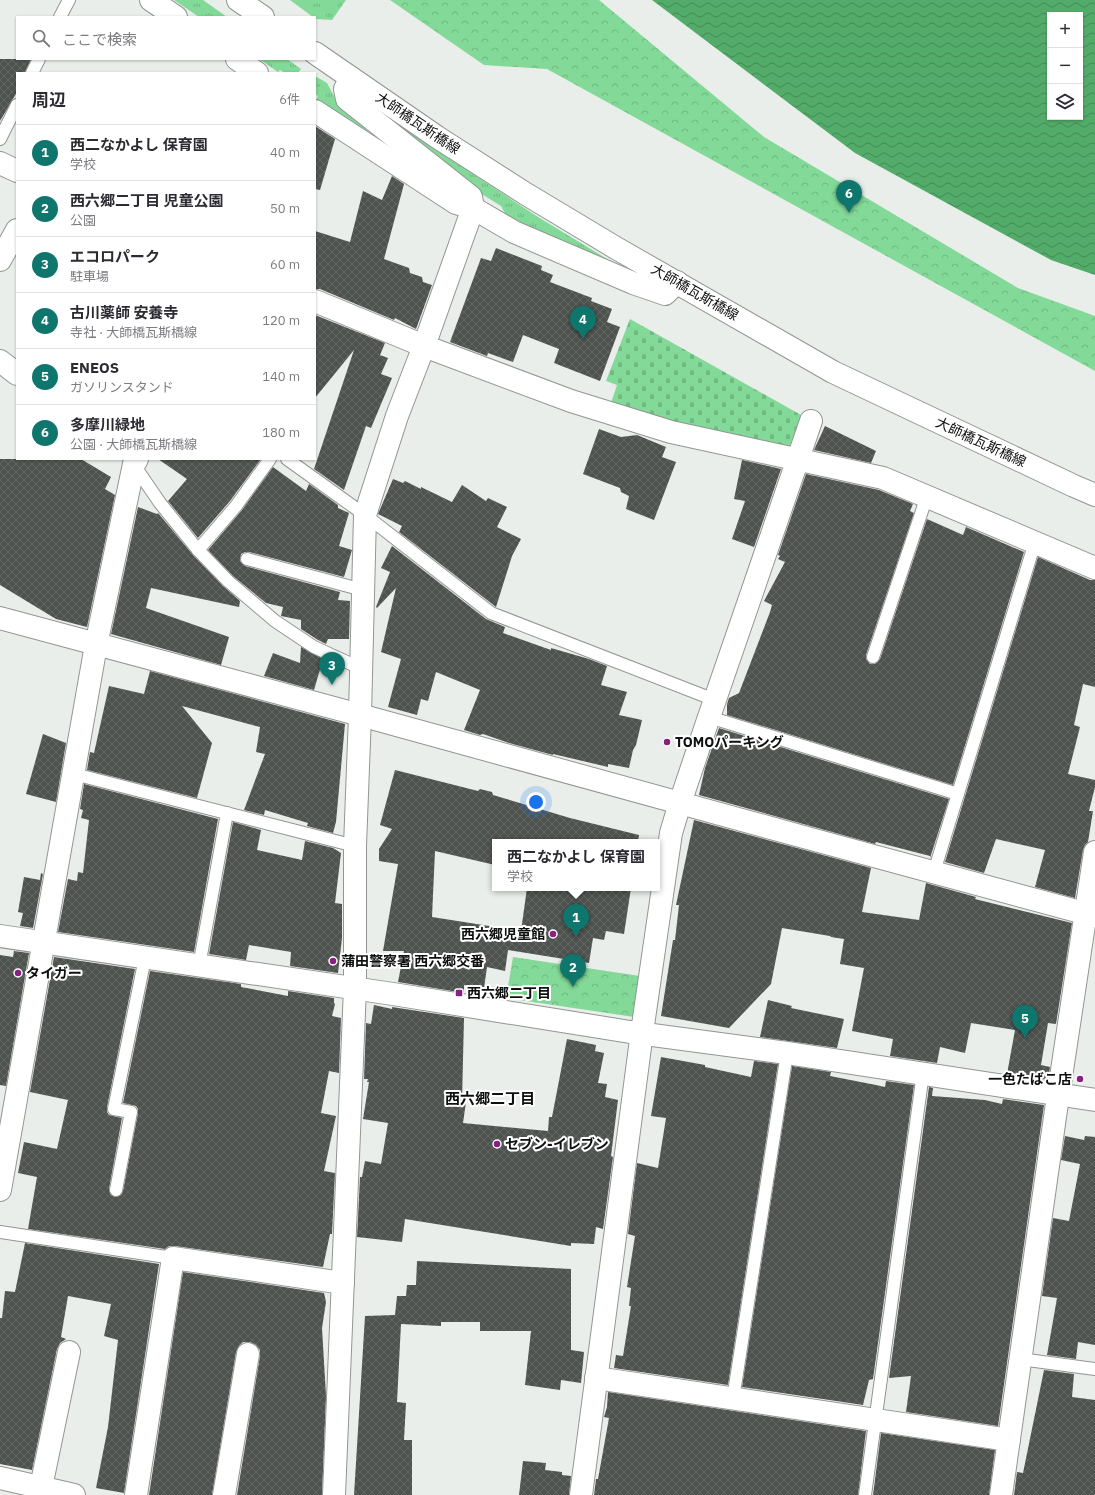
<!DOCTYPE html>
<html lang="ja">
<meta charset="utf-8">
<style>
:root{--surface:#fff;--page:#f2f2f3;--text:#2b2b33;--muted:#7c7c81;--line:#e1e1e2;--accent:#0f766e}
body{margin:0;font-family:"IBM Plex Sans","Noto Sans JP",sans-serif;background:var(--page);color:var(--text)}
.controls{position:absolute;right:12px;top:12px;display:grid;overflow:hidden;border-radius:0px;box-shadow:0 1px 3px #0004}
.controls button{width:36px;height:36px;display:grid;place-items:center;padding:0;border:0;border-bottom:1px solid var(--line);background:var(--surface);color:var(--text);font:20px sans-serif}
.you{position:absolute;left:536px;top:802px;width:14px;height:14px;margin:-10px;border:3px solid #fff;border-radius:50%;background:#1a73e8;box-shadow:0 0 0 6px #1a73e833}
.badge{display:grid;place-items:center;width:26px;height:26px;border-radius:50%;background:var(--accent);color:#fff;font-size:13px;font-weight:700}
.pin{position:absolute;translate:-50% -33px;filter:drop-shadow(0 1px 2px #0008)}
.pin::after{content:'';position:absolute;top:21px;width:14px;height:12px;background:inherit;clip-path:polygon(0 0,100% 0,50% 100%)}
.popup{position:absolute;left:492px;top:839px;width:168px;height:52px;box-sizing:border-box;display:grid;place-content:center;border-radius:0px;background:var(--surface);filter:drop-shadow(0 1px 3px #0005);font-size:13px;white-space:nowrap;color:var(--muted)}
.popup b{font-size:15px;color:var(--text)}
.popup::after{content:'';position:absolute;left:50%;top:100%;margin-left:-8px;border:8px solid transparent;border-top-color:var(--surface)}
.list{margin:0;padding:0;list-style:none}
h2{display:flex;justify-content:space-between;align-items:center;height:52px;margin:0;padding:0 16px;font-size:17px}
h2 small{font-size:13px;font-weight:400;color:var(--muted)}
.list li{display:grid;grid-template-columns:26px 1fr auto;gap:12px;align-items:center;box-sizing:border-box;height:56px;padding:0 16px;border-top:1px solid var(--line)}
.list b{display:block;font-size:15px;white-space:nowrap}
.list p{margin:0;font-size:13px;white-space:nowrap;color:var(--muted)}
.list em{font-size:13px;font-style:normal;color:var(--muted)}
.icon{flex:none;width:22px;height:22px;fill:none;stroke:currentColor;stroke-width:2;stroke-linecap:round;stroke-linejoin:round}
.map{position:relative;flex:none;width:1095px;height:1495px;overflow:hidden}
.search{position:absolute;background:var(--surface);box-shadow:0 1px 3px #0004;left:16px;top:16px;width:300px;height:44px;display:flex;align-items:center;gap:10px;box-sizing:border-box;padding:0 14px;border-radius:0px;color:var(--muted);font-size:15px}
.panel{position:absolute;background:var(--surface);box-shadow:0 1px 3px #0004;left:16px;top:72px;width:300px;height:388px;border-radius:0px}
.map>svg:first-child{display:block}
.grass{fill:url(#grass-tufts)}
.cemetery{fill:url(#cemetery-stones)}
.park{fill:url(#park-crowns)}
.water{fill:url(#water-waves);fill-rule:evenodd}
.building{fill:url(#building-cross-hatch)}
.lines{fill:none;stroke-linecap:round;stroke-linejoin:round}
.lane-casing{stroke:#919692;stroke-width:14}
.street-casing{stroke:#919692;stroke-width:24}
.secondary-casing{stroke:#919692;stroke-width:24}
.lane{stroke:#fff;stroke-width:12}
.street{stroke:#fff;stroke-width:22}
.secondary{stroke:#fff;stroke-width:22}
.poi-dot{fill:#891e83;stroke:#fff;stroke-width:1.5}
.labels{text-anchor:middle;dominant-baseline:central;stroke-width:4;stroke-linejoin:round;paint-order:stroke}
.street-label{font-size:14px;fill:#0e100f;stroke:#fff}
.poi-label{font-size:14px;font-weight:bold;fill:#0e100f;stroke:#fff;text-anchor:start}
.neighbourhood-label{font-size:15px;font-weight:bold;fill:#0e100f;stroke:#fff}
</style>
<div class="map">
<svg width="1095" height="1495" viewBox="0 0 1095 1495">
<defs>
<pattern id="grass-tufts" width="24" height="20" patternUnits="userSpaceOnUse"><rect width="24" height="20" fill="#83d997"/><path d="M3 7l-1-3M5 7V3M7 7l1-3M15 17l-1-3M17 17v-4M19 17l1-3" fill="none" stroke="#70b981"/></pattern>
<pattern id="cemetery-stones" width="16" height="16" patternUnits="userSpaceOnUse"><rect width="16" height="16" fill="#83d997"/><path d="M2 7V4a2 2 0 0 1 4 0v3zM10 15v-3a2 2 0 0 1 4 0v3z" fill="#70b981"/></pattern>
<pattern id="park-crowns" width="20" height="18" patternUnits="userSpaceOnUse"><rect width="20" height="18" fill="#83d997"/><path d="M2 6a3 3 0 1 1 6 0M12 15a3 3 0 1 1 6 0" fill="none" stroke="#70b981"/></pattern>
<pattern id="water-waves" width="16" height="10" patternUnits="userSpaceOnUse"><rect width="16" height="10" fill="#53ab6a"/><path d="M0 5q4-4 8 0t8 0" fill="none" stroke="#438a56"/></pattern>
<pattern id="building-cross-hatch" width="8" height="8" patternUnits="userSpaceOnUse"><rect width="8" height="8" fill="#4e534f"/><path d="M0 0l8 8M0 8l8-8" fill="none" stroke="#636764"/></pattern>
</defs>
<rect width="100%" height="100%" fill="#e9eeea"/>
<g class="grass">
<path d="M174 0H203L227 17H199Z"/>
<path d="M290 0H346L332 20 316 19 315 17H313Z"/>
<path d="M259 59H287L301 69 298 73H285L280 70 278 72Z"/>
<path d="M315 76 327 83 334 96 369 133 315 102 318 96 315 94Z"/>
<path d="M362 101 538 217 612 262 508 219 501 206 464 183Z"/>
</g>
<path class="cemetery" d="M630 319 801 415 789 448 689 426 611 403 617 385 606 381Z"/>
<g class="park">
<path d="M390 0H599L764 137 1018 288 1095 316V371L547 69 484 65Z"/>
<path d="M513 957 640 976 634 1017 506 998Z"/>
</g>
<path class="water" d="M652 0H1095V275L1051 260 855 153ZM1050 15H1080V117H1050Z"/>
<g class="building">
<path d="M0 59H31L25 73H17V92L0 121Z"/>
<path d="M315 126 335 139 320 190 315 189Z"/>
<path d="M392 176 404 184 384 259 409 268 410 273 422 277 423 282 432 285 416 329 395 318 394 320 320 289H315V231L350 242 363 191 382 200Z"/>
<path d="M496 248 542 266 541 270 553 275 550 282 592 298 591 301 612 309 607 322 620 327 600 381 554 363 559 349 523 335 513 362 488 353 487 356 450 342 481 258 491 261Z"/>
<path d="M315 315 385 343 380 355 388 358 381 374 392 378 371 428 366 426 344 490 314 469 354 350 315 398Z"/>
<path d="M825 426 876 451 871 463 814 450Z"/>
<path d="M599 429 621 437 637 435 666 447 662 457 676 462 654 520 626 509 629 496 621 492 620 488 583 474Z"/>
<path d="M0 459H81L111 477 105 489 115 495 87 627 56 619 0 585Z"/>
<path d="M158 459H261L230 501 198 538 168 501 187 479Z"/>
<path d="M742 460 781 469 754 547 732 539 745 501 734 499Z"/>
<path d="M273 467 306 491 309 484 338 505V508L349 513 339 546 352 550 344 577 249 552H245L241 554 240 561 245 566 340 592 338 600 350 601 349 639H328L326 644 318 640 301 629V620L281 616 283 607 266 603 233 576 208 550 242 510Z"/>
<path d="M806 474 879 490 913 504 910 511 914 513 866 655V659L870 664H875L880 659 927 519 963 535 966 527 1024 552 953 785 727 715V704L729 698 739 693 770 612 772 605 764 601 785 562 778 559 780 556 778 555Z"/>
<path d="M393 479 403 483 405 481 421 489V487L452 502 462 485 486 501 488 498 507 507 497 527 521 539 512 556 496 607 399 532 402 526 378 514Z"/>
<path d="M138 507 157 514 158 513 193 555 223 586 240 601 239 607 151 588 146 608 229 637 221 665 111 634Z"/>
<path d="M392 546 486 619 505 627 503 633 551 650V648L589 659 607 666 601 685 627 692 619 715 642 720 636 745 633 750 629 768 608 764V767L553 754V755L509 743 483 734 480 735 464 730 480 690 436 672 428 701 421 699 417 715 388 707 401 659 381 652 396 588 377 608 376 607 390 572 381 568Z"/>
<path d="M1038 557 1090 580H1095V687L1083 684 1074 725 1080 727 1068 774 1095 780V787L1089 811H1093L1088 842 1085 845 1083 850 1075 898 1035 887 1045 850 996 839 984 873 945 862Z"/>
<path d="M301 647 323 659 314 690 264 676 273 653 300 663Z"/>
<path d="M150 671 345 724 336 822 333 833 307 826 308 823 265 810 264 815 244 810 265 754 256 752 260 727 182 706 212 743 197 798 87 770 90 752 94 753 109 686 144 694Z"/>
<path d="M719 728 949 799 930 858V856L876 842 875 844 699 795 705 768Z"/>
<path d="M43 734 66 743 56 802 26 794Z"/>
<path d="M395 770 478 791 480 789 492 792 493 795 570 818 639 835 638 842H495V865L435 851 432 917 521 931 527 888H631L624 934 606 931 604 940 593 938 589 963 508 950 505 971 487 967 484 988 464 985V993L398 982 404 951H383L398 864 379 861V849L392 829 380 825Z"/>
<path d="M84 784 218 819 194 952 58 932 68 879 77 881 78 872 83 873 89 820 81 818 83 810 80 809Z"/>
<path d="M694 820 871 868 862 912 919 920 926 883 976 897 975 899 1072 923 1056 1024 1048 1023 1041 1065 1050 1067 1048 1080 1007 1074 1015 1030 971 1023 965 1053 940 1047 937 1063 890 1056 893 1039 852 1031 864 968 840 964 844 939 831 937 830 936 782 928 771 984 729 1028 661 1016 673 940H675L679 905H676Z"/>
<path d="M233 822 261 830 257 850 302 860 305 841 333 848 341 853 335 903 342 904V938L338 973 290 966 291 952 249 945 246 960 209 954Z"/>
<path d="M41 873 43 874 33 928 20 926 23 913 18 912 24 877 40 880Z"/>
<path d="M14 951 29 953 6 1086 0 1085V955L13 957Z"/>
<path d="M54 957 135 969 107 1107V1112L109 1115 122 1118 109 1189 111 1195 115 1197 121 1195 123 1191 138 1113V1109L136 1106 123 1103 150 971 241 984V987L288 996V991L334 998V1003L335 1004 332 1016 341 1018 339 1073 329 1071 321 1113 336 1116 324 1171 335 1173 332 1234H330L323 1267 175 1246H169L165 1249 28 1229 37 1177 18 1173 24 1142 57 1149 68 1100 30 1092Z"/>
<path d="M768 1000 792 1006 791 1008 844 1019 837 1048 760 1037Z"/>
<path d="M374 1005 392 1009V1007L464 1018 462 1101 466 1102 463 1123 548 1131 549 1117H552L567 1039 596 1045 595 1051 604 1053 598 1083 607 1084 605 1097 618 1100 611 1156 613 1157 603 1229 596 1227 594 1244 571 1243V1246L405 1219 402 1242 357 1237 360 1177H362L365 1161 381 1164 388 1123 363 1119 369 1082H367L368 1079H364L366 1023 371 1024Z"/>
<path d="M661 1057 705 1065V1067L751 1077 754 1061 778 1064 728 1385 614 1368 616 1355 623 1356 631 1306H629L631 1288 627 1287 635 1236 628 1234 637 1163 658 1168 666 1118 651 1116Z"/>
<path d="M792 1066 831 1072 830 1076 876 1085 885 1087 886 1081 914 1085 873 1379 869 1380 863 1405 742 1387Z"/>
<path d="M929 1087 933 1088 932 1096 985 1100 1002 1104 1003 1099 1044 1105 998 1426 906 1412 911 1376 889 1378Z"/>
<path d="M1065 1136 1084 1140 1085 1136 1095 1137V1345L1078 1342 1076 1359 1047 1355 1057 1298 1042 1296 1053 1218 1069 1221 1080 1164 1061 1160Z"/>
<path d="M25 1243 159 1264 124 1493 96 1488 108 1427 118 1340 104 1336 111 1304 68 1296 61 1337 66 1339 60 1343 57 1349 32 1470 0 1464V1318H2L5 1291 15 1292Z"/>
<path d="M417 1261 571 1269V1350L584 1352 581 1383 561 1380 560 1390 525 1385 531 1331H480V1322H441V1326L401 1324 397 1402 406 1403 404 1440H412V1495H354L365 1316 395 1315 397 1296H406L407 1285H416Z"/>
<path d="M183 1272 324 1293 326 1302 322 1328 326 1396 322 1495H237L260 1356V1350L256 1345 250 1342H243L239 1346 236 1352 212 1495H149Z"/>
<path d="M1044 1370 1074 1374 1072 1397 1095 1400V1495H1014L1017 1472 1023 1473Z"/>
<path d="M608 1392 866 1431 858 1495H594L596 1479H598L609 1418 604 1417 607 1407Z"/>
<path d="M881 1433 995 1450 989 1495H873Z"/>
<path d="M523 1461 546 1463 545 1470 562 1472V1475L571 1476 569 1495H519Z"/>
</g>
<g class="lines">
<defs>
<g id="lane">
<path d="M60 17 69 0"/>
<path d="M32 73 39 59"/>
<path d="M0 139 17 105"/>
<path d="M287 459 365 515 491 613 715 700"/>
<path d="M134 465 160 503 198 550 228 581 275 621 314 647 362 669"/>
<path d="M198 550 236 506 270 459"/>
<path d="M247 559 363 590"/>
<path d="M873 657 927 496"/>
<path d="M709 717 958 794"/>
<path d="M74 774 355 846"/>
<path d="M934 872 1035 542"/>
<path d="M199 966 227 813"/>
<path d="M116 1190 131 1112 114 1109 145 958"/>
<path d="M0 1232 173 1258"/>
<path d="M1020 1359 1095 1369"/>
<path d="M733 1399 787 1053"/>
<path d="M865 1495 923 1073"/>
</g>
<g id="street">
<path d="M151 0 176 17"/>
<path d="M237 59 257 73"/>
<path d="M315 111 456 203 473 208 514 232 633 283 665 294 677 282"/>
<path d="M0 163 17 171"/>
<path d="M0 260 17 230"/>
<path d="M315 301 424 346 571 401 671 432 883 478 1095 568"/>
<path d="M0 361 17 374"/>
<path d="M0 618 360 715 811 839 1095 916"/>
<path d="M0 1190 96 645 134 464 137 459"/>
<path d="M596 1378 1009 1440"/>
<path d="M0 1478 74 1495"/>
<path d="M41 1487 69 1352"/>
<path d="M136 1495 173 1258 343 1283"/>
<path d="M224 1495 248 1354"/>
<path d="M334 1495 355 988V846L360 715 365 515 397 416 424 346 473 208 471 197 347 99 345 89 351 78"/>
<path d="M581 1495 642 1032 671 833 680 803 709 717 811 421"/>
<path d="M1001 1495 1056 1110 1095 852"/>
</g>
<g id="secondary">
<path d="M238 0 263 17"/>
<path d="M315 53 437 137 526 194 616 248 833 372 1074 486 1095 495"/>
<path d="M0 936 393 994 630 1032 787 1053 1095 1100"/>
</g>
</defs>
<use href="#lane" class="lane-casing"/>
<use href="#street" class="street-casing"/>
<use href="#secondary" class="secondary-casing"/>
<use href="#lane" class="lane"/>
<use href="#street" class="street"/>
<use href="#secondary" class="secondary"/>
</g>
<g class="poi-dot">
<circle cx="667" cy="742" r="4"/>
<circle cx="553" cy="934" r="4"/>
<circle cx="333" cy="961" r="4"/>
<circle cx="18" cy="973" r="4"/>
<rect x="455" y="989" width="8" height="8" rx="2"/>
<circle cx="1080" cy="1079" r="4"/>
<circle cx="497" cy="1144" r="4"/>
</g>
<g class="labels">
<g class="street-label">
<text transform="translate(418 123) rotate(34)">大師橋瓦斯橋線</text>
<text transform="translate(695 292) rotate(30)">大師橋瓦斯橋線</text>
<text transform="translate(981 442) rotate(25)">大師橋瓦斯橋線</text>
</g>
<g class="poi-label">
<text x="675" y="742">TOMOパーキング</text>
<text x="545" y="934" text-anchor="end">西六郷児童館</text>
<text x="341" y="961">蒲田警察署 西六郷交番</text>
<text x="26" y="973">タイガー</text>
<text x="467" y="993">西六郷二丁目</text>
<text x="1072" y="1079" text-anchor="end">一色たばこ店</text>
<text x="505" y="1144">セブン-イレブン</text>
</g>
<g class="neighbourhood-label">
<text x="490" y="1098">西六郷二丁目</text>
</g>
</g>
</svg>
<div class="controls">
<button>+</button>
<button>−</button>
<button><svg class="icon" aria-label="layers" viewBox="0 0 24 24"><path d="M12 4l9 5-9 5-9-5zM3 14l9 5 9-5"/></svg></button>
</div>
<div class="you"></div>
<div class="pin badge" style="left:576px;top:937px">1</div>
<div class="popup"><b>西二なかよし 保育園</b>学校</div>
<div class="pin badge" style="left:573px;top:987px">2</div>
<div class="pin badge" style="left:332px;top:685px">3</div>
<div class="pin badge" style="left:583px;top:339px">4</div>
<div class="pin badge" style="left:1025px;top:1038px">5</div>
<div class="pin badge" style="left:849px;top:213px">6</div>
<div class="search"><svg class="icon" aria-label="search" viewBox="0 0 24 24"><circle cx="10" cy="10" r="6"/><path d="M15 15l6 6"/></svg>ここで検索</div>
<section class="panel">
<h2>周辺<small>6件</small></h2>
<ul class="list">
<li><span class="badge">1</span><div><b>西二なかよし 保育園</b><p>学校</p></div><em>40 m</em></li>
<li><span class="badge">2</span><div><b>西六郷二丁目 児童公園</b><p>公園</p></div><em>50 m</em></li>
<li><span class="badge">3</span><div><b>エコロパーク</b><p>駐車場</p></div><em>60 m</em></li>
<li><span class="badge">4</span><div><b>古川薬師 安養寺</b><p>寺社 · 大師橋瓦斯橋線</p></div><em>120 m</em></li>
<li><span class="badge">5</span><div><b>ENEOS</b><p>ガソリンスタンド</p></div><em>140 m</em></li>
<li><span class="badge">6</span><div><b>多摩川緑地</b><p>公園 · 大師橋瓦斯橋線</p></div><em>180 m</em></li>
</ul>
</section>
</div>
